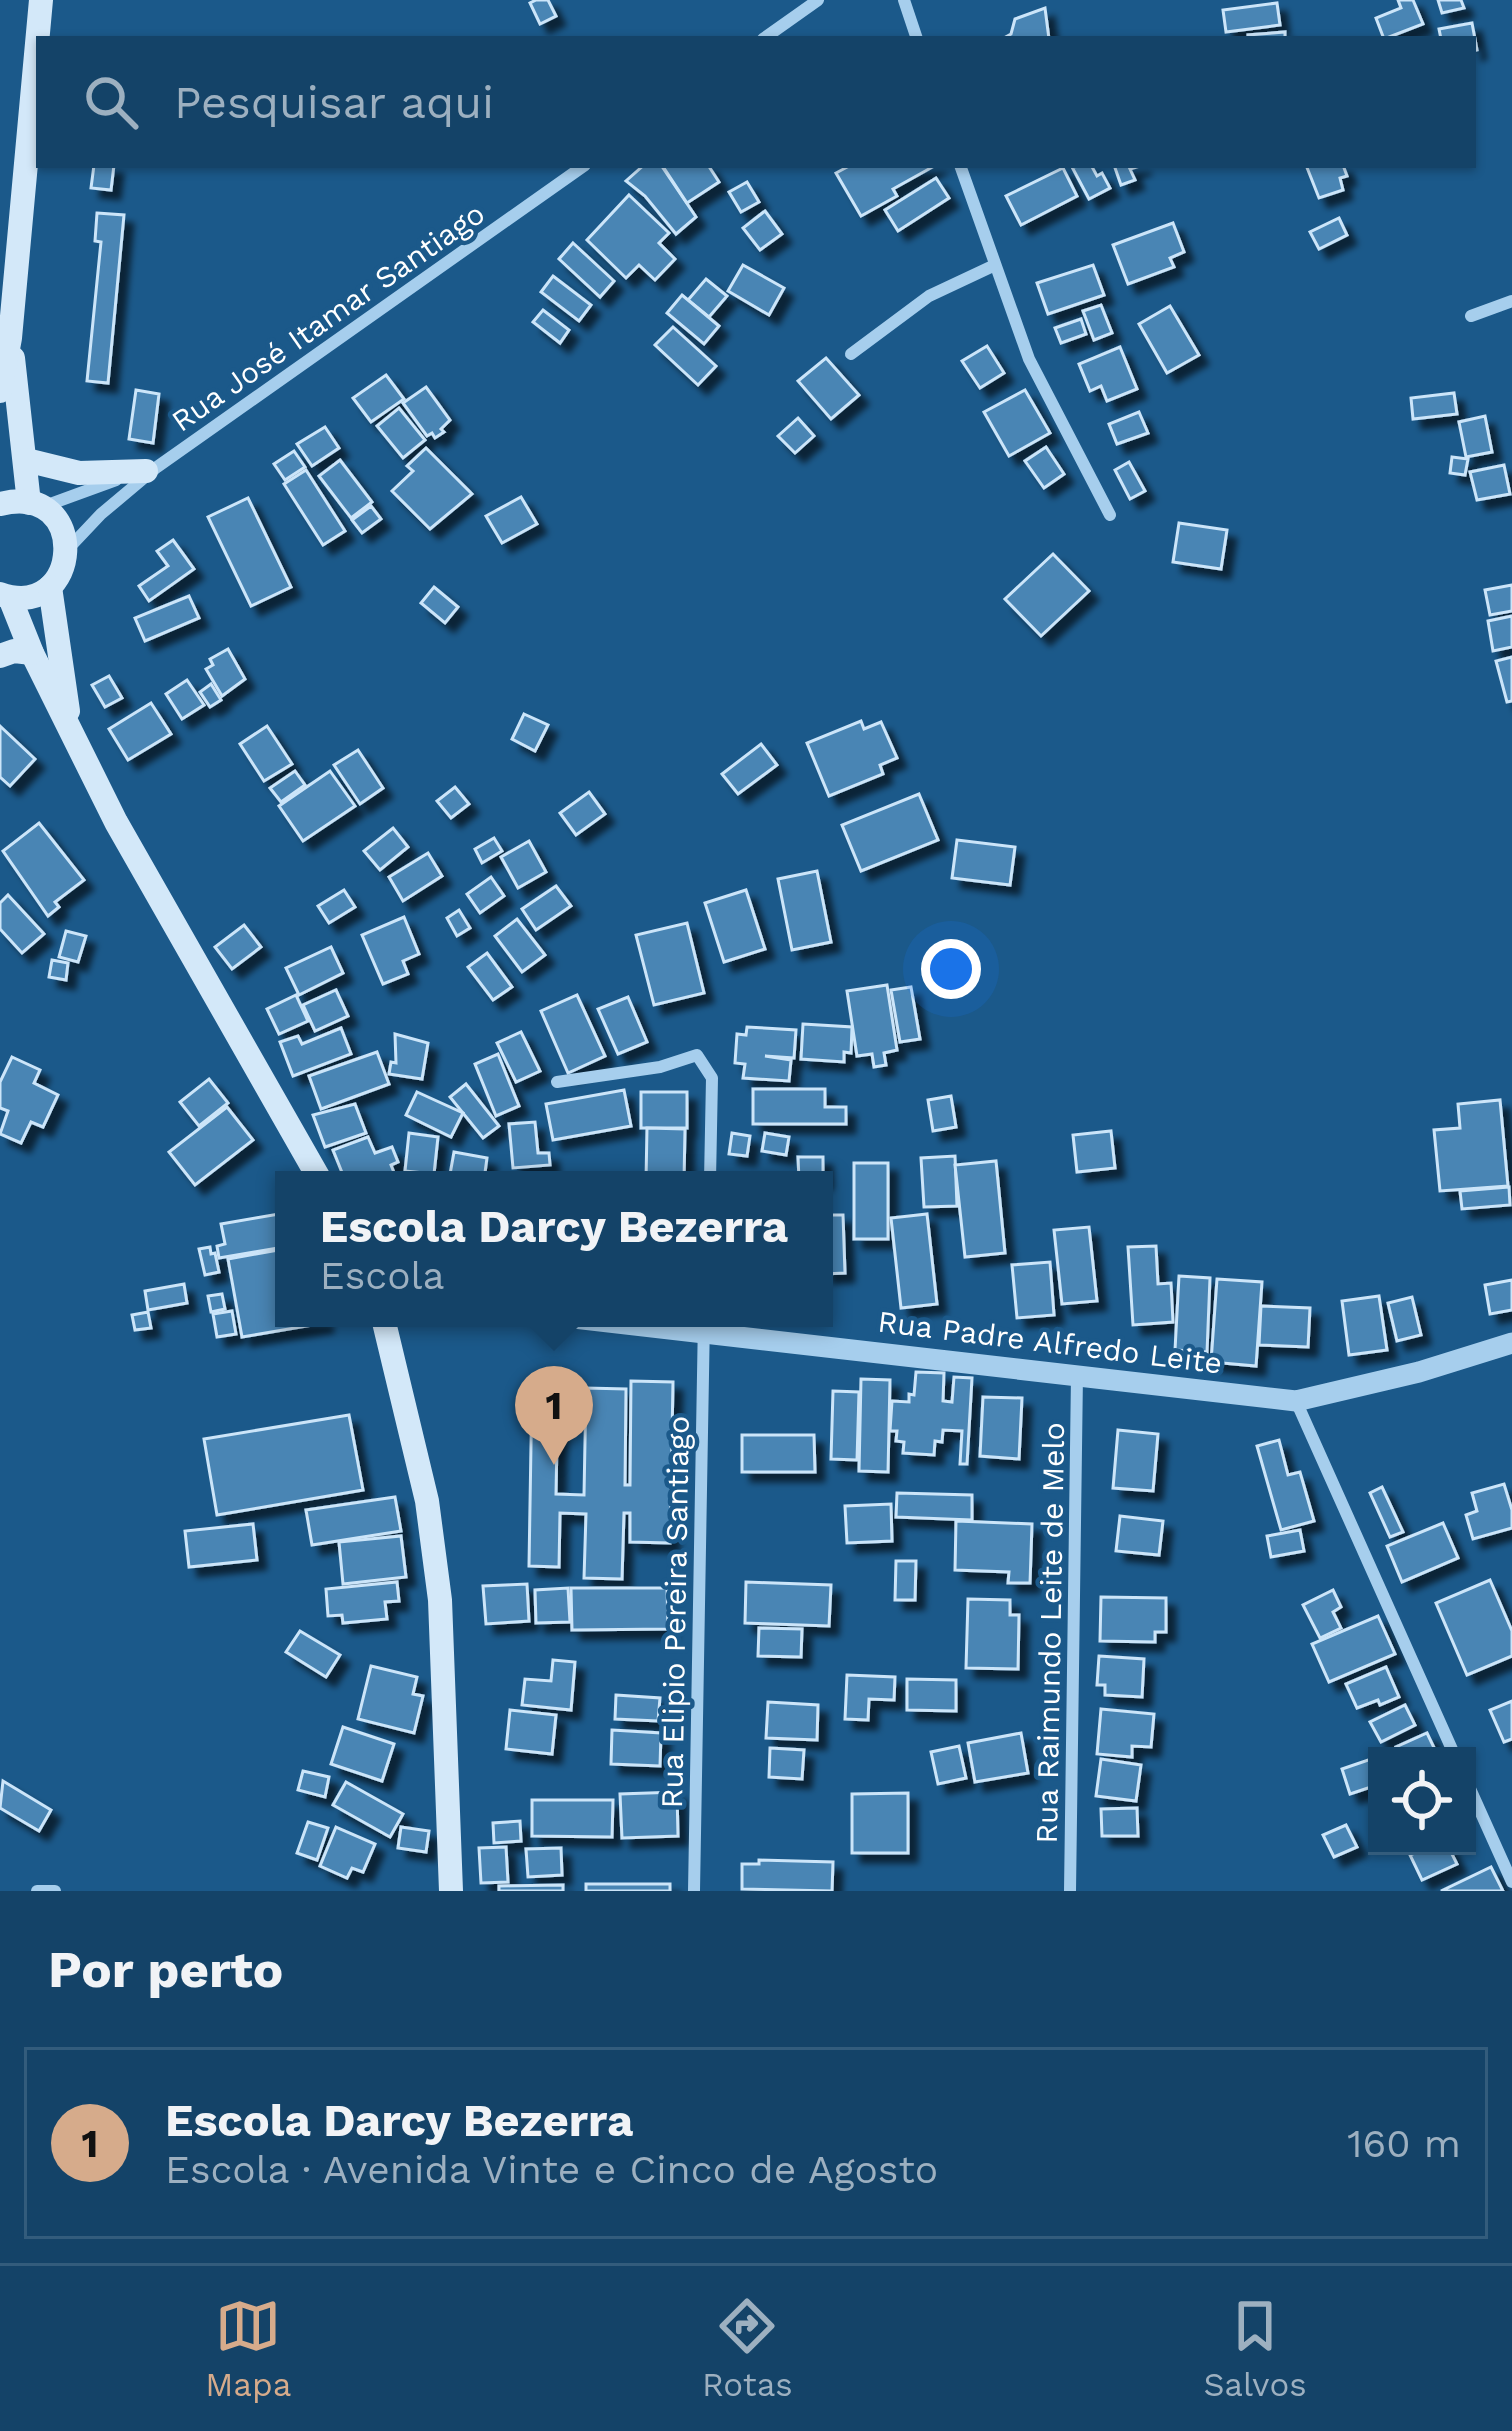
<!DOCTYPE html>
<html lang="pt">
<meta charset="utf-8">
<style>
:root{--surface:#144368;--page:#214e71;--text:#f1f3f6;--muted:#9db0c0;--line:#335c7c;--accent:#d6ab8b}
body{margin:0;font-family:"Work Sans",sans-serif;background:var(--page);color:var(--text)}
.controls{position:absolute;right:36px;bottom:36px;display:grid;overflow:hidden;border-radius:0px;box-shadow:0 3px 9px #0004}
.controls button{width:108px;height:108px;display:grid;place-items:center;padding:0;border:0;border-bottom:3px solid var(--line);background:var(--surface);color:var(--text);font:60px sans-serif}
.you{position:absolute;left:951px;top:969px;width:42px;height:42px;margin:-30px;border:9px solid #fff;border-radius:50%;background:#1a73e8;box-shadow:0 0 0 18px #1a73e833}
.badge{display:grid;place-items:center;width:78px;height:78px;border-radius:50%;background:var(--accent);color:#111;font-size:39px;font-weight:700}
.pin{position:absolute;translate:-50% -99px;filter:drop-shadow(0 3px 6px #0008)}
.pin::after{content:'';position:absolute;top:63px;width:42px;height:36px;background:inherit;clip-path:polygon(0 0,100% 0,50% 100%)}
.popup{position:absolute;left:275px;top:1171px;width:558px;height:156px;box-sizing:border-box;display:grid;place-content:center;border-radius:0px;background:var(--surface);filter:drop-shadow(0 3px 9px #0005);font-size:39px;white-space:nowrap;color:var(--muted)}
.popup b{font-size:45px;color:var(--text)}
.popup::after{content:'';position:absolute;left:50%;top:100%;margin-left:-24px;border:24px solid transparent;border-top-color:var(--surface)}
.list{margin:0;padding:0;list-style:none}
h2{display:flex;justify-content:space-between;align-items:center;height:156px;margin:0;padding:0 48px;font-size:51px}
h2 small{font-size:39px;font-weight:400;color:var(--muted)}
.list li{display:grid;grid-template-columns:78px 1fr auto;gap:36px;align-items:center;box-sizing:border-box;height:192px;margin:0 24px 24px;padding:0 24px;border:3px solid var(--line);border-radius:0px}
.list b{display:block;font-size:45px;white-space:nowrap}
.list p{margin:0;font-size:39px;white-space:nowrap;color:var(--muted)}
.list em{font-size:39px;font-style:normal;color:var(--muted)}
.icon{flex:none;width:66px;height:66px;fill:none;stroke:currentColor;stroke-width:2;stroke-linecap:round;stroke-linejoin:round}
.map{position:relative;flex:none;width:1512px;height:1891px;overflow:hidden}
.search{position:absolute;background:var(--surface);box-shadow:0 3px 9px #0004;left:36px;right:36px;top:36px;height:132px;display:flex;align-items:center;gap:30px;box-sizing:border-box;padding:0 42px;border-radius:0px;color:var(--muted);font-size:45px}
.sheet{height:372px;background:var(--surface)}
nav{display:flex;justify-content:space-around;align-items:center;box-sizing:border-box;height:168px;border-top:3px solid var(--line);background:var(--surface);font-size:33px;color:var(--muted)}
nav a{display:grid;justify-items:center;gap:6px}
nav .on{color:var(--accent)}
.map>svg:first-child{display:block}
.building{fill:#4885b4;stroke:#cce5f9;stroke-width:3;filter:url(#shadow)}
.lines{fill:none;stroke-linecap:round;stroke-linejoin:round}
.minor{stroke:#a6ceed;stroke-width:12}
.tertiary{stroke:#a6ceed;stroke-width:21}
.secondary{stroke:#d3e8f9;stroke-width:24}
.labels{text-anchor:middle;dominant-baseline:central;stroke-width:9;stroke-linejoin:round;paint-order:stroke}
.street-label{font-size:30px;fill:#fff;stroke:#1b598a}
</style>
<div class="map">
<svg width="1512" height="1891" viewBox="0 0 1512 1891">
<defs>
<filter id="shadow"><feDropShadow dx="9" dy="9" stdDeviation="3" flood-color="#0009"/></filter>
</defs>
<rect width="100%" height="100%" fill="#1b598a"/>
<g class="building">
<path d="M536 0H548L556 16 540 24 530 3Z"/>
<path d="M1398 0H1413L1423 24 1384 39 1376 18 1401 8Z"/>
<path d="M1438 0H1461L1464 8 1442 13Z"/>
<path d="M1277 3 1280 25 1226 32 1223 10Z"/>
<path d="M1045 8 1049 39H1002L1011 34 1015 19Z"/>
<path d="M1472 23 1477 50 1473 51V39H1441L1439 29Z"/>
<path d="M1285 32V39H1248V35Z"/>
<path d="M94 165H114L111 190 91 188Z"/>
<path d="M644 165H661L696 217 676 234 645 196 626 181Z"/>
<path d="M662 165H708L719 182 687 203Z"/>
<path d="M851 165H936L893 189 897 196 861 216 836 173Z"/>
<path d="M1091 165 1097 176 1102 173 1110 188 1089 199 1072 167Z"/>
<path d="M1114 165H1143L1130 169 1135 180 1121 185Z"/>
<path d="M1306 165H1343L1347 176 1340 178 1343 190 1319 198Z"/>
<path d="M1063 168 1077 196 1021 225 1006 196Z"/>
<path d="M936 178 949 198 898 231 885 210Z"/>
<path d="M747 182 759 202 741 212 729 192Z"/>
<path d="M629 195 669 233 659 243 675 259 655 280 639 265 626 278 587 240Z"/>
<path d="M765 211 782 234 760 250 743 228Z"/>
<path d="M97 213 124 215 108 383 87 381 101 242 95 241Z"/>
<path d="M1339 218 1347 235 1319 249 1310 232Z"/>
<path d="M1173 223 1184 252 1170 258 1174 267 1128 284 1113 245Z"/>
<path d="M573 243 614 281 600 297 559 259Z"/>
<path d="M743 265 784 288 769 315 728 291Z"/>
<path d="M1093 265 1104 295 1048 314 1037 283Z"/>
<path d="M553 276 591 305 579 321 541 292Z"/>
<path d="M706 279 727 296 709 317 688 300Z"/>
<path d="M682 295 719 326 704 344 667 313Z"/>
<path d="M1101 305 1112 333 1094 340 1083 311Z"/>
<path d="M1170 306 1199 355 1167 373 1139 324Z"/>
<path d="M543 310 569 330 560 343 533 322Z"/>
<path d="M1081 319 1086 334 1061 343 1055 328Z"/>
<path d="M673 327 716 366 698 385 655 345Z"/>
<path d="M987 346 1004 373 980 388 962 361Z"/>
<path d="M1120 347 1137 389 1107 401 1101 386 1090 391 1079 364Z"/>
<path d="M826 358 859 395 831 419 798 381Z"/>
<path d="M386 375 404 399 371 422 353 398Z"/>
<path d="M426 387 450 420 441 429 444 432 435 438 432 433 427 436 403 403Z"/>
<path d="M136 390 159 394 153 443 129 439Z"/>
<path d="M1025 390 1050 433 1009 456 984 412Z"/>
<path d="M1454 393 1457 414 1413 419 1411 398Z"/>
<path d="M399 408 425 440 403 458 377 426Z"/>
<path d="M1139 412 1148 433 1117 444 1109 424Z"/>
<path d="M1485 416 1492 452 1466 457 1459 422Z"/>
<path d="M798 418 814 436 795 453 778 436Z"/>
<path d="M325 427 339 448 312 466 297 444Z"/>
<path d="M1046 447 1064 474 1044 488 1025 461Z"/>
<path d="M426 448 472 494 430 529 392 491 413 471 407 466Z"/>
<path d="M294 451 305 467 285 480 274 464Z"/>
<path d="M1452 457 1468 459 1465 475 1450 473Z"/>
<path d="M340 460 372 502 351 518 319 476Z"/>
<path d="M1129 462 1145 491 1130 499 1115 470Z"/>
<path d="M1504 465 1510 494 1477 500 1470 472Z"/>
<path d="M306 470 345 531 323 545 284 484Z"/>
<path d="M521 497 537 524 502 543 486 516Z"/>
<path d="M248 498 291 587 251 606 208 517Z"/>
<path d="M371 506 381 519 362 533 352 520Z"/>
<path d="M1179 523 1227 530 1221 569 1173 562Z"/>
<path d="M173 540 194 569 149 601 139 586 168 566 157 551Z"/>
<path d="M1053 554 1089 591 1041 636 1005 599Z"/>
<path d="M1512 585V611L1490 615 1485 590Z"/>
<path d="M434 587 458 607 445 623 421 603Z"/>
<path d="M189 596 199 618 145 641 135 618Z"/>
<path d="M1512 616V647L1493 651 1488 621Z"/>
<path d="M228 649 245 679 222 696 206 669 213 665 210 659Z"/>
<path d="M1512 657V701L1507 702 1496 661Z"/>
<path d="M109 676 122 698 105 707 92 685Z"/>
<path d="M187 680 204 705 182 719 166 694Z"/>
<path d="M211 684 221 700 210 707 200 692Z"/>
<path d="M151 703 171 734 128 760 109 729Z"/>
<path d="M524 714 548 725 535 751 512 739Z"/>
<path d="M861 721 864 729 881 722 897 758 880 765 883 774 829 796 807 743Z"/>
<path d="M0 726 35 759 10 786 0 777Z"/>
<path d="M267 726 292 764 264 781 240 744Z"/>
<path d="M761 744 777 765 738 794 722 774Z"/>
<path d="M358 750 383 788 360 804 334 765Z"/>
<path d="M295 771 305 785 281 802 270 788Z"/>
<path d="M330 771 355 806 303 841 279 806Z"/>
<path d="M455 787 469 804 451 818 437 801Z"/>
<path d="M589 792 605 814 576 835 560 813Z"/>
<path d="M919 794 938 840 861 871 842 825Z"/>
<path d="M39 823 84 880 55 902 59 907 48 916 3 851Z"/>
<path d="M393 828 408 847 380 870 364 851Z"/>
<path d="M494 838 502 851 482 863 475 849Z"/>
<path d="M957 840 1015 847 1010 885 952 878Z"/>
<path d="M529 841 546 872 518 888 501 857Z"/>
<path d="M428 853 442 876 403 901 389 877Z"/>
<path d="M817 871 831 942 792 950 778 879Z"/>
<path d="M491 877 504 896 480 913 467 894Z"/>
<path d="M556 886 571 906 536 930 522 909Z"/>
<path d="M344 890 355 907 329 923 318 906Z"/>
<path d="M746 890 765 949 724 962 705 903Z"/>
<path d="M8 895 44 934 22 953 0 929V903Z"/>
<path d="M459 910 470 928 457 936 447 918Z"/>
<path d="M404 917 419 954 403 961 408 974 383 984 362 935Z"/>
<path d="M517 919 545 955 522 972 495 936Z"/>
<path d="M687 923 704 993 654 1005 636 935Z"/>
<path d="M244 925 261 947 232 969 215 947Z"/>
<path d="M66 931 86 936 78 962 59 957Z"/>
<path d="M331 947 343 973 299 995 286 968Z"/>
<path d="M487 953 512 987 493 1000 468 967Z"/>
<path d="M52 960 68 963 66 980 49 977Z"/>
<path d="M887 985 897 1050 884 1053 886 1065 874 1067 872 1054 857 1056 847 991Z"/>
<path d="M911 987 920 1039 900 1042 891 990Z"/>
<path d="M336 990 348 1016 315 1031 303 1005Z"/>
<path d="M296 995 308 1021 279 1034 267 1009Z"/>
<path d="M577 995 605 1056 568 1073 541 1011Z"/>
<path d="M628 997 647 1042 618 1054 598 1009Z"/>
<path d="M803 1024 852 1027 851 1053 844 1052V1062L801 1059Z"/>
<path d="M747 1027 796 1030 794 1058 765 1056 791 1060 789 1081 743 1078 745 1064 735 1063 737 1034 746 1035Z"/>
<path d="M341 1028 351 1054 293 1076 280 1042 298 1036 302 1044Z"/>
<path d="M521 1032 540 1071 516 1082 497 1043Z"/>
<path d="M395 1034 428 1043 422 1079 389 1074 391 1062 396 1063Z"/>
<path d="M377 1052 389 1084 321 1109 309 1076Z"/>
<path d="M498 1054 519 1106 496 1116 475 1064Z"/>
<path d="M12 1057 40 1070 34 1083 58 1095 43 1127 31 1122 21 1143 0 1134 8 1111 0 1108V1082Z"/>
<path d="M209 1079 228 1103 199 1126 180 1102Z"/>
<path d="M466 1084 499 1126 483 1138 450 1097Z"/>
<path d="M753 1089H825V1107H846V1124H753Z"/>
<path d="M624 1090 631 1126 553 1140 546 1104Z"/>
<path d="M417 1092 463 1113 451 1137 406 1115Z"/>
<rect x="641" y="1092" width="46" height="36"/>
<path d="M951 1096 956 1127 933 1131 928 1100Z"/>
<path d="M1500 1100 1508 1186 1440 1191 1434 1130 1460 1128 1458 1104Z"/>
<path d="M355 1104 366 1133 325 1147 313 1115Z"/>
<path d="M227 1107 253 1140 195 1185 169 1152Z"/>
<path d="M535 1122 538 1153H549L550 1165 513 1168 509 1124Z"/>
<path d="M647 1128 685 1129 684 1180H646Z"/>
<path d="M1111 1131 1115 1168 1077 1172 1073 1135Z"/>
<path d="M409 1133 438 1137 434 1174 405 1171Z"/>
<path d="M732 1133 750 1136 747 1156 729 1154Z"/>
<path d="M765 1133 789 1137 786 1155 762 1151Z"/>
<path d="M368 1137 375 1153 392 1147 398 1162 391 1165 397 1180H345L333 1150Z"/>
<path d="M454 1152 487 1158 484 1180H449Z"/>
<path d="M955 1156 957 1206 924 1207 921 1158Z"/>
<path d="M798 1157H823V1180H799Z"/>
<path d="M996 1161 1005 1253 965 1257 955 1165Z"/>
<rect x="854" y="1163" width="34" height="76"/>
<path d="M1509 1187 1510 1205 1462 1209 1460 1191Z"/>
<path d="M279 1214 284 1247 219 1258 217 1246 225 1244 221 1224Z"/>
<path d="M927 1214 937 1304 901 1308 891 1218Z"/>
<path d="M824 1215H843L845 1273 824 1274Z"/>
<path d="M1089 1227 1097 1301 1062 1304 1054 1230Z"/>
<path d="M1156 1246 1158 1284 1171 1283 1173 1322 1133 1325 1128 1247Z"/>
<path d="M210 1247 211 1254 215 1253 219 1272 205 1275 199 1249Z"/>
<path d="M284 1249V1318H323L324 1323 242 1337 228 1259Z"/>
<path d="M1050 1262 1054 1315 1017 1318 1012 1265Z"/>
<path d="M1179 1276 1210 1278 1207 1352 1175 1350Z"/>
<path d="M1217 1279 1262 1282 1256 1366 1211 1362Z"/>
<path d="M1512 1280V1310L1490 1314 1485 1285Z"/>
<path d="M184 1284 187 1303 148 1310 145 1291Z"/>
<path d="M222 1294 225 1309 211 1312 208 1296Z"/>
<path d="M1379 1296 1387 1350 1349 1355 1342 1301Z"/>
<path d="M1412 1297 1421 1335 1397 1341 1388 1303Z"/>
<path d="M1261 1306 1310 1308 1308 1347 1259 1345Z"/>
<path d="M232 1311 236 1334 217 1337 213 1314Z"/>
<path d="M148 1312 151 1328 135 1330 132 1315Z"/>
<path d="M916 1372 944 1373 943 1401 952 1402 954 1377 972 1378 967 1464H960L962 1431 943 1430 942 1442 935 1441 934 1455 903 1453 904 1442 896 1441 897 1431H890L892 1401 909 1402V1394L914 1395Z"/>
<path d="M861 1379 890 1380 888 1472 859 1471Z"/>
<path d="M631 1381 673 1382 670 1543 630 1542V1513H624L622 1579 584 1578 586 1514 560 1513 559 1567 529 1566 532 1385H558L556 1494 584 1495 586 1388 626 1389 625 1485H630Z"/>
<path d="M833 1391 859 1392 857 1460 831 1459Z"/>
<path d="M983 1397 1022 1398 1019 1459 980 1456Z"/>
<path d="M349 1415 363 1490 217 1515 204 1439Z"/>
<path d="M1118 1430 1158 1434 1153 1491 1113 1488Z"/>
<path d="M742 1435H814L815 1472H742Z"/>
<path d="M1279 1440 1288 1475 1300 1472 1314 1521 1281 1530 1257 1446Z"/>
<path d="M1504 1484 1512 1510V1528L1473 1539 1466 1515 1477 1511 1472 1493Z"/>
<path d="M1382 1487 1403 1532 1390 1537 1370 1493Z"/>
<path d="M897 1493 972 1495V1520L896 1517Z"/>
<path d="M395 1497 401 1531 312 1545 306 1510Z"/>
<path d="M891 1504 892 1541 847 1543 845 1506Z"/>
<path d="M1120 1516 1163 1521 1159 1555 1116 1551Z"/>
<path d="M956 1521 1032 1524 1030 1583H1008L1009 1572 955 1570Z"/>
<path d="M1443 1523 1458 1558 1402 1582 1387 1546Z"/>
<path d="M253 1524 257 1560 189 1567 185 1531Z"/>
<path d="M1300 1530 1304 1551 1271 1557 1267 1536Z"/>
<path d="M401 1536 406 1577 343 1584 339 1542Z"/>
<path d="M896 1561H916L915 1600H895Z"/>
<path d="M1490 1580 1512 1631V1656L1467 1675 1436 1603Z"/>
<path d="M397 1582 399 1601 385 1602 387 1619 343 1623 342 1615 328 1616 326 1589Z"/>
<path d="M746 1582 831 1585 829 1626 745 1623Z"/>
<path d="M527 1584 529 1621 486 1624 483 1586Z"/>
<path d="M568 1588 570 1622 536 1623 535 1590Z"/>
<path d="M571 1588H667L668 1629 572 1630Z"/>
<path d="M1333 1590 1341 1607 1333 1612 1341 1628 1320 1638 1303 1605Z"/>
<path d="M1101 1597 1166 1598V1632H1155V1642L1100 1641Z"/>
<path d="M968 1599 1010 1600V1615H1019L1018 1669 966 1668Z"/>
<path d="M1378 1616 1395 1654 1329 1682 1312 1644Z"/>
<path d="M759 1628 802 1629 801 1657 758 1656Z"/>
<path d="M300 1631 340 1655 326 1677 286 1652Z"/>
<path d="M1099 1656 1144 1659 1142 1697 1105 1695V1685H1097Z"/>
<path d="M553 1660 575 1662 571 1710 522 1705 525 1679 551 1681Z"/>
<path d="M371 1666 417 1677 413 1694 423 1696 414 1733 358 1719Z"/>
<path d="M1386 1667 1399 1697 1380 1705 1378 1700 1357 1708 1346 1684Z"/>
<path d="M847 1675 895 1677 894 1700 869 1699 868 1720 845 1719Z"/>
<path d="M907 1679 956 1680V1711L907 1710Z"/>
<path d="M616 1695 660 1698 658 1721 615 1719Z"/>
<path d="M1512 1701V1739L1504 1742 1490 1710Z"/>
<path d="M768 1702 818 1705 817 1740 766 1738Z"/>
<path d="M1405 1705 1415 1725 1381 1742 1370 1722Z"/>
<path d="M1101 1709 1154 1714 1151 1747 1132 1746V1757L1097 1754Z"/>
<path d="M510 1710 556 1715 552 1754 506 1749Z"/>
<path d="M343 1727 394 1744 382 1781 331 1764Z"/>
<path d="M612 1730 661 1733 660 1766 611 1764Z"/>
<path d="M1021 1733 1028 1773 975 1782 968 1743Z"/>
<path d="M1427 1733 1438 1756H1401L1396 1747Z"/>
<path d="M959 1746 966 1778 938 1784 931 1752Z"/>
<path d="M770 1748 804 1750 802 1779 769 1777Z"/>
<path d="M1374 1758 1377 1785 1350 1794 1342 1769Z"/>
<path d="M1101 1759 1141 1765 1136 1801 1096 1796Z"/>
<path d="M303 1771 329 1777 325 1797 298 1790Z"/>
<path d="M3 1781 51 1810 39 1831 0 1808Z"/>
<path d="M346 1782 403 1814 390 1837 333 1805Z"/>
<path d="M677 1792 678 1836 622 1838 620 1794Z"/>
<path d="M908 1793V1853H852V1794Z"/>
<path d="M532 1800H613L612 1837 532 1836Z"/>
<path d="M1137 1808 1138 1836H1102L1101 1809Z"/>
<path d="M520 1821 521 1841 494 1843 493 1823Z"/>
<path d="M308 1822 328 1828 317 1860 297 1853Z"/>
<path d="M1346 1825 1357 1847 1334 1857 1323 1835Z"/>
<path d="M336 1827 375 1844 363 1872 352 1868 347 1878 320 1866Z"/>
<path d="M401 1827 429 1831 426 1852 398 1848Z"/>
<path d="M1431 1846H1448L1457 1864 1422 1880 1410 1855Z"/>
<path d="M506 1847 508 1882 481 1883 479 1848Z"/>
<path d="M561 1848 562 1875 528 1877 526 1849Z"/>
<path d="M759 1860 833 1862 832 1891 742 1889V1864H759Z"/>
<path d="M1491 1867 1503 1891H1441Z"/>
<rect x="586" y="1884" width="84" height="7"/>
<path d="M563 1885V1891H499V1886Z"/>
</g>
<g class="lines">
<g class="minor">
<path d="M904 0 917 39"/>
<path d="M763 39 818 0"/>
<path d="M960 165 1029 359 1110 515"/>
<path d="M1471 316 1512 301"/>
<path d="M851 354 929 296 995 265"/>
<path d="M45 506 116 480"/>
<path d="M67 550 101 514 157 467 585 165"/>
<path d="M557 1082 660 1067 697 1055 712 1078 710 1180"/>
<path d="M1296 1401 1455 1756"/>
<path d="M1467 1782 1512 1882"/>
<path d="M37 1891H55"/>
<path d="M694 1891 704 1318"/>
<path d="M1070 1891 1077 1375"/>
</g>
<path class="tertiary" d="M574 1318 1296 1401 1419 1372 1512 1343"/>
<g class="secondary">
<path d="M13 358 29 503"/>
<path d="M0 391 10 338 41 0"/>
<path d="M26 460 79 473 146 471"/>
<path d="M0 504C92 481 82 623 0 594"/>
<path d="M50 587 68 711"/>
<path d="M10 598 32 653 116 822 320 1180"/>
<path d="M0 656 14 651 32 653"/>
<path d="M383 1318 427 1501 440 1600 451 1891"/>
</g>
</g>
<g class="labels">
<g class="street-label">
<text transform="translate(328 317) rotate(-35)">Rua José Itamar Santiago</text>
<text transform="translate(1050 1342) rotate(7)">Rua Padre Alfredo Leite</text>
<text transform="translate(675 1612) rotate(-89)">Rua Elipio Pereira Santiago</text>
<text transform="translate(1050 1633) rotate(-89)">Rua Raimundo Leite de Melo</text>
</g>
</g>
</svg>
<div class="controls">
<button><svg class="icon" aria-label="locate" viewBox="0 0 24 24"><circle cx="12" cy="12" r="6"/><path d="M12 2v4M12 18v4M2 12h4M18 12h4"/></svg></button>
</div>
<div class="you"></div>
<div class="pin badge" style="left:554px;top:1465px">1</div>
<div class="popup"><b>Escola Darcy Bezerra</b>Escola</div>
<div class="search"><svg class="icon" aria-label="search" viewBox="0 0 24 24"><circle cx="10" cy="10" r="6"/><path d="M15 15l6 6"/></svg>Pesquisar aqui</div>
</div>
<section class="sheet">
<h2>Por perto<small></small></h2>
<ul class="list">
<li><span class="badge">1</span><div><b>Escola Darcy Bezerra</b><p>Escola · Avenida Vinte e Cinco de Agosto</p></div><em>160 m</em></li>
</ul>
</section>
<nav>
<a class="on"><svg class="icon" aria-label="map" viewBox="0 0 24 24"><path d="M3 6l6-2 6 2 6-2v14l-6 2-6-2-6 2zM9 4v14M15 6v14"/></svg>Mapa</a>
<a><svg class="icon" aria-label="directions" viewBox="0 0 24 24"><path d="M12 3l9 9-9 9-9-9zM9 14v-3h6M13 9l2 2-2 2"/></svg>Rotas</a>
<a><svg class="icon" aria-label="saved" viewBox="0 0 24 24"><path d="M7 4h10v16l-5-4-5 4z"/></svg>Salvos</a>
</nav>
